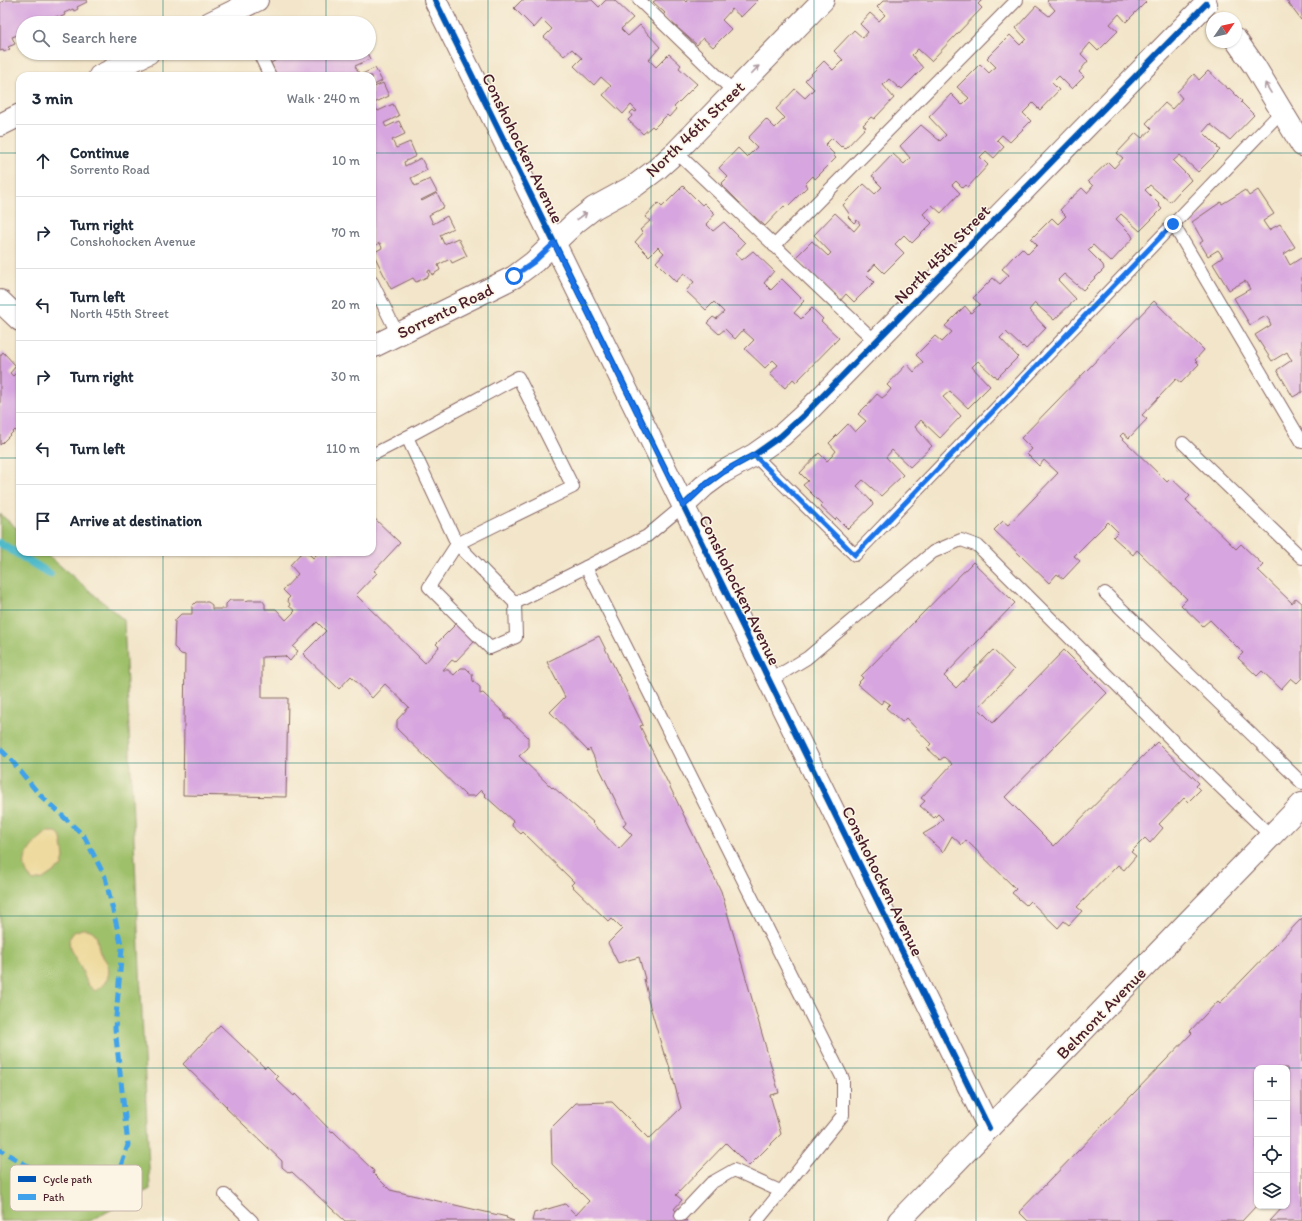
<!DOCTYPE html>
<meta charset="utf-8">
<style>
:root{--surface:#fff;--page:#f2f2f3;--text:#1f2937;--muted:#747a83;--line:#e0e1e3}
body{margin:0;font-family:Itim,sans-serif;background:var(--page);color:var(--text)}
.controls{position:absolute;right:12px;bottom:12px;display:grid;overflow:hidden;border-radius:8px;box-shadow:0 1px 3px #0004}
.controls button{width:36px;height:36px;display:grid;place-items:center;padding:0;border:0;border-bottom:1px solid var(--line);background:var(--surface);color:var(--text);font:20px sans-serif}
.compass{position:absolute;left:1206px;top:12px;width:36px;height:36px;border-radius:50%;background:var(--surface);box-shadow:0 1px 3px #0004;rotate:56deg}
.stop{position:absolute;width:12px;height:12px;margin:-9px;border:3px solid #1a73e8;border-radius:50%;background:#fff}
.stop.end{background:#1a73e8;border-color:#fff;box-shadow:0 1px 4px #0008}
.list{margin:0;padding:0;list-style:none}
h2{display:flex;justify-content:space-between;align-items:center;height:52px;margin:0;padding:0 16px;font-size:17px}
h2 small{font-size:13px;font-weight:400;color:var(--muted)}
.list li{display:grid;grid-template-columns:26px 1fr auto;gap:12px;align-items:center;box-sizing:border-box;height:72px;padding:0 16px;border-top:1px solid var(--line)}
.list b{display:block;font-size:15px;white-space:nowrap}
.list p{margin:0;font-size:13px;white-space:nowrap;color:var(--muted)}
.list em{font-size:13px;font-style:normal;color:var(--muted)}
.icon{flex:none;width:22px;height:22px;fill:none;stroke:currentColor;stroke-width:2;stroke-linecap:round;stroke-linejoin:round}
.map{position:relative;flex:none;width:1302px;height:1221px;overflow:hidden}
.search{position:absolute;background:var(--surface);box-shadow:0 1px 3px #0004;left:16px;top:16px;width:360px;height:44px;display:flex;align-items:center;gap:10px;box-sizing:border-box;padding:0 14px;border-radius:22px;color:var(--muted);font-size:15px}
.panel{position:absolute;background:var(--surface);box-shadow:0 1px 3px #0004;left:16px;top:72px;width:360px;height:484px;border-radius:12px}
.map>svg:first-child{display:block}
.green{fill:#9fc06a;stroke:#74704a}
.sand{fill:#eeda9e;stroke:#9c7c64}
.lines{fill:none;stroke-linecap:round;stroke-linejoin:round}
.stream{stroke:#4fbaca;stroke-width:8}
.building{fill:#d7a5df}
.service-casing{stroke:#856462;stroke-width:14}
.minor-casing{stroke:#856462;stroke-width:24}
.secondary-casing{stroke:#856462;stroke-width:24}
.primary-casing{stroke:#856462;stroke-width:24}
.service{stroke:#fff;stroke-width:12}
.minor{stroke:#fff;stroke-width:22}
.secondary{stroke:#fff;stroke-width:22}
.primary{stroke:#fff;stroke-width:22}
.quiet{stroke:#40a2eb;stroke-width:5;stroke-dasharray:10 5;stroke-linecap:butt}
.cycleway-casing{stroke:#fcf5e5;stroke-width:8}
.cycleway{stroke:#0057b8;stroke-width:6}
.oneway{stroke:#ae9aa0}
.route{stroke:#1a73e8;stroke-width:5}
.grid{fill:none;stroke:#0f766e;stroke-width:1;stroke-opacity:0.55}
.labels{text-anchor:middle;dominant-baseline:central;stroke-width:3;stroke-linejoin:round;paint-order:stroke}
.street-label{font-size:17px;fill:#4a1f2b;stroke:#fcf5e5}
.key{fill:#fcf5e5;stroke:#c7b5ad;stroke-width:1}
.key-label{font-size:11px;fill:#4a1f2b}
</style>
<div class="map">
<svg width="1302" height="1221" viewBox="0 0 1302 1221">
<rect width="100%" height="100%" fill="#fcf5e5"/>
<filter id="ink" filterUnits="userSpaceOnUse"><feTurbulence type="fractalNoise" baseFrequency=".025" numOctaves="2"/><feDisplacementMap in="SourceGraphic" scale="8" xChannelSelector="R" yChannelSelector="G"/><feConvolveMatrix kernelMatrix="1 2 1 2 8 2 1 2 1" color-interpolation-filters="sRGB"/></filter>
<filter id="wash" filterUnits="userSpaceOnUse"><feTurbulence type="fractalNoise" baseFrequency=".012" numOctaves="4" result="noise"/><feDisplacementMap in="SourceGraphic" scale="16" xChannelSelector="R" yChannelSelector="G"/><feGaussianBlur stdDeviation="0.9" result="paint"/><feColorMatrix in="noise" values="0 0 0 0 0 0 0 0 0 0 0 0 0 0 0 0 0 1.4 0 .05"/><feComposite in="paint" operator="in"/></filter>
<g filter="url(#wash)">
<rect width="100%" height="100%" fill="#f2e5c9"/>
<path class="green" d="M0 514 20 531V552H44L124 620 150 1189 90 1221H0Z"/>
<g class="sand">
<path d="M47 832H57L61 838 64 857 62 866 43 879 33 881C14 861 31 846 47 832Z"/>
<path d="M82 929C100 928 96 942 100 953 102 957 104 958 106 961 113 973 106 985 95 991L88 985 80 966 70 949 69 939 74 932Z"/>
</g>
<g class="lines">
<path class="stream" d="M0 543 50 574"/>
</g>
<g id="blocks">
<g class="building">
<path d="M5 0H86L87 2 77 7 78 9 74 11 73 9 64 13 65 15 59 18 58 16 47 21 48 23H23V33L12 37 15 44 8 47 10 49 4 52 3 50 0 51V3Z"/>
<path d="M522 0H592L599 7 606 0H614L633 18 621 29 628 36 640 25 660 47 649 60 656 67 669 54 681 65 679 68 697 84 674 107 676 109 669 117 667 115 654 128 652 126 643 134 628 120 632 116 630 113 633 110 635 112 637 111 631 105 623 114 603 95 611 86 601 77 594 85 574 66 582 58 576 53 572 49 564 56 544 37 552 29 542 19 534 28 514 8Z"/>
<path d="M656 0H684L686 2 687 0H758L741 17 732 9 722 20 731 29 713 47 703 38 697 45 663 15 665 13 653 2Z"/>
<path d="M884 0H982L978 4 982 8 931 61 918 49 912 55 923 68 902 89 900 87 899 88 889 79 883 85 894 98 874 119 871 117 863 125 866 127 845 149 842 146 841 147 832 138 825 145 834 154 833 155 836 158 815 179 813 176 805 184 807 187 786 208 784 206 765 226 754 216 752 217 739 204 740 203 721 184 728 177 719 168 738 148 747 157 757 147 748 138 766 119 775 128 785 118 776 109 795 89 805 98 814 89 805 80 824 61 833 70 843 60 834 51 854 30 863 38 868 32 860 24 870 13 879 21 885 15 877 7Z"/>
<path d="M1048 0H1144L1146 2 1126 22 1119 14 1110 24 1118 31 1098 51 1090 43 1081 54 1088 61 1079 72 1084 77 1072 89 1059 76 1052 83 1059 90 1040 110 1033 103 1023 113 1031 121 1010 142 1002 135 997 140 1004 147 994 158 986 151 980 157 988 165 968 187 966 185 963 188 956 181 952 185 960 193 941 213 932 205 923 214 932 223 912 243 904 235 895 244 904 253 884 273 875 264 871 269 866 274 874 282 854 302 846 294 840 301 805 269 806 267 796 257 812 241 828 256 831 253 814 235 835 213 854 231 860 224 857 220 854 223 848 217 850 215 843 205 864 184 875 194 882 187 874 179 875 178 872 176 893 154 904 164 910 158 900 146 921 125 940 141 946 135 929 117 951 94 962 105 969 98 957 87 980 64 989 73 992 70 996 67 987 58 1010 35 1020 45 1026 39 1016 28 1036 6 1049 16 1055 10 1047 1Z"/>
<path d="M1286 0H1302V19L1301 20Z"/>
<path d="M288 53H367L370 59 355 66 360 75 375 68 382 81 372 86V76H277L271 63Z"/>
<path d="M1208 71 1228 89 1229 88 1242 101 1241 102 1254 115 1230 140 1210 124 1203 132 1218 147 1217 148 1220 150 1198 172 1180 155 1173 161 1188 176 1191 180 1179 192 1170 202 1150 185 1145 190 1160 205 1159 206 1162 209 1140 231 1121 214 1116 219 1131 234 1133 238 1111 262 1093 245 1088 250 1103 265 1104 269 1083 290 1064 274 1058 280 1076 299 1054 320 1035 303 1029 310 1046 328 1026 349 1023 346 1022 347 1006 332 1000 338 1018 357 997 378 995 375 994 376 978 361 972 367 990 386 968 408 950 391 943 397 961 416 940 438 921 420 915 427 932 446 910 467 892 450 886 457 903 475 881 496 863 480 857 486 872 502 873 505 848 529 837 518 835 520 821 507 823 505 803 485 808 481 800 473 819 453 827 461 832 456 836 451 829 443 848 424 855 432 866 421 858 414 868 404 877 394 882 398 887 394 891 389 887 385 907 364 914 372 923 362 916 355 935 336 942 342 952 332 945 326 965 306 971 313 980 304 973 298 993 278 1000 284 1009 275 1002 269 1012 258 1022 248 1028 254 1037 245 1031 239 1052 218 1058 224 1066 216 1060 210 1070 199 1082 188 1087 193 1093 186 1088 181 1108 162 1114 168 1123 158 1117 153 1136 133 1142 138 1152 129 1146 123 1165 103 1172 109 1182 98 1177 92 1194 74 1199 80Z"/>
<path d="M383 83 389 96 374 103 375 107 378 111 393 104 399 116 384 123 386 127 399 121 405 134 392 140 396 148 410 142 416 156 404 162 405 166 421 158 427 170 411 178 415 186 430 179 437 192 421 200 422 201 437 193 444 207 429 215 433 224 447 216 453 228 440 235 444 244 458 238 467 256 452 263 450 259 438 265 440 270 432 275 430 270 428 271 429 276 416 282 413 278 391 289 373 253 382 248 380 243 372 247V207H373L372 204V88Z"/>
<path d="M683 186 702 205 704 203 715 214 706 224 713 231 724 222 745 243 735 254 742 260 753 251 774 271 764 283 771 290 782 279 804 301 801 304H802L794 313 798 316 801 319 812 308 823 319 821 321 839 338 796 382 793 379 785 388 770 374 778 365 773 360 765 368 745 349 754 340 743 330 735 339 725 329 719 334 707 323 713 317 716 319 724 312 714 302 706 310 686 291 694 282 684 273 676 282 656 262 664 253 658 247 649 256 635 242 643 233 640 230 650 221 645 217 658 203 662 207Z"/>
<path d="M1245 190 1249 196 1258 190 1274 214 1263 221 1269 230 1280 224 1295 247 1284 254 1290 265 1301 258 1302 260V392L1293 397 1277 370 1292 360 1289 356 1287 352 1272 361 1255 335 1271 325 1269 320 1266 316 1250 325 1234 298 1250 289 1245 281 1229 290 1213 264 1223 257 1218 250 1208 256 1200 243 1203 241 1192 222 1221 202 1222 204Z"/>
<path d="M1154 301 1204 350 1195 360 1199 364 1181 383 1176 379 1142 415 1147 419 1129 438 1123 433 1120 436 1167 482 1171 478 1190 496 1186 500 1236 549 1241 544 1263 565 1258 570 1292 603 1296 598 1302 603V678L1297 683 1291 678 1281 689 1262 671 1257 676 1238 658 1243 653 1210 620 1203 626 1181 605 1187 599 1137 550 1133 555 1113 537 1118 532 1108 522 1074 556 1080 561 1063 579 1057 574 1049 583 994 530 1003 521 1008 525 1058 473 1044 460 1039 466 1027 454 1032 449 1021 438Z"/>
<path d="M3 352 16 366 10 373 13 376 20 369V435L15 430 0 445V356Z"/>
<path d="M372 516 400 543 374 571 377 573 356 595 425 663 439 647 436 644 457 623 475 641 455 662 452 660 443 670H448L454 675 461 668H466L472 674 473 681 480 687V694L483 693 505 714V718H508L528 737V748L519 756 552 788 553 787 593 822 592 823 619 849 632 835 623 826 626 822 590 749 588 751 550 712 565 697 547 662 599 636 643 725 640 726 721 891 779 1093 770 1095 781 1134 749 1166 726 1143 676 1195 682 1200 674 1209 687 1221H532L534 1213 565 1204 576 1215 589 1201 552 1164 551 1128 576 1103 612 1102 649 1139 681 1108 670 1068 665 1054H664L647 996 648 995 644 979H645L639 957 618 963 608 943 622 929 612 919 609 922 571 885 574 882 523 832 521 834 512 826 513 821 485 796 486 795 481 790 475 796H466L397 729V720L409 707 385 684 372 698 351 676 339 689 303 654 326 631 317 622 293 647 298 651 290 661 285 656 262 657V698H288L286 797 183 795 185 655 181 654 174 647 175 620 181 614H192V606L196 602H208L212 605V609H226V604L230 600H244L246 602 248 600H262L265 604V609H276L286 620 295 611 289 606 290 604 287 600 290 597 283 590 298 574 290 565 302 552H307L313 558 319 552H372Z"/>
<path d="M973 562 1015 603 944 676 956 688 993 650 1014 670 978 708 993 723 1064 650 1107 693 1005 797 1054 846 1157 742 1199 783 1196 786 1200 790 1188 802 1184 798 1159 824 1163 828 1150 843 1145 838 1131 852 1136 856 1124 870 1118 865 1077 907 1082 911 1069 925 1064 921 1058 928 1030 901 1026 905 1012 893 1016 889 966 840 962 845 952 836 943 852 923 834 935 827 943 819 938 814 934 818 920 806 925 801 921 798 952 764 944 757 940 760 927 748 931 744 906 718 902 722 886 708 890 704 884 700 881 704 857 684 863 678 861 676Z"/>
<path d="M1302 918V1221H1270L1284 1206H1287V1068H1257V1205L1242 1221H1028L1019 1212 1192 1033 1190 1031 1218 1001 1220 1003Z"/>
<path d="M220 1025 265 1068 267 1066 278 1077 276 1079 294 1096 295 1094 332 1132 333 1131 374 1171 373 1173 390 1190 507 1217 506 1218 514 1221H345L292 1172 289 1173 282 1167V1161L226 1108 227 1107 183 1064Z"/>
</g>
</g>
</g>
<g filter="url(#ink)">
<use href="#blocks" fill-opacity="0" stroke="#856462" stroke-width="1"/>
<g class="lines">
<defs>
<g id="service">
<path d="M639 0 734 92"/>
<path d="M235 4 244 23"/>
<path d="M259 53 270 76"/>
<path d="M676 152 876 342"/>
<path d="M1173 224 1302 442"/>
<path d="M774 246 1017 0"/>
<path d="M372 282 398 335"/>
<path d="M407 437 518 377 573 487 457 544 429 587 490 648 516 637 515 603"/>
<path d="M1183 443 1302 558"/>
<path d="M372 455 407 437 457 544 515 603 637 541 647 536 683 506"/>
<path d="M754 455 855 555 1282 111"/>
<path d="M586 567 843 1079V1115L757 1221"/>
<path d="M1105 593 1302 783"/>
<path d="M769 681 807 658 933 552 961 540 978 546 1178 746 1271 836"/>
<path d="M225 1195 252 1221"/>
<path d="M681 1215 711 1183 734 1170 780 1191"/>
</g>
<g id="minor">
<path d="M210 23 257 0"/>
<path d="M1236 40 1255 67 1302 145"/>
<path d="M100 76 148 53"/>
<path d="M0 125 20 115"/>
<path d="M0 301 20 320"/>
<path d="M372 347 514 277 534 262 576 222 594 208 636 185 657 169 676 152 823 0"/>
<path d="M683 506 704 486 723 472 754 455 781 436 803 416 1206 4"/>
</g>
<path id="secondary" d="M435 0 989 1128"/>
<path id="primary" d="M899 1221 1302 804"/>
</defs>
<use href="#service" class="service-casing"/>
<use href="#minor" class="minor-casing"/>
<use href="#secondary" class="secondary-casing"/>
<use href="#primary" class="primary-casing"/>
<use href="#service" class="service"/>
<use href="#minor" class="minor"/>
<use href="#secondary" class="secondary"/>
<use href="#primary" class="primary"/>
<path class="quiet" d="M0 749 12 761 38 793 84 836 105 877 122 948 115 1028 128 1145 117 1178 94 1193 45 1176 0 1150"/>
<defs>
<g id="cycleway">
<path d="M435 0 989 1128"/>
<path d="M683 506 704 486 723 472 754 455 781 436 803 416 1206 4"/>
</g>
</defs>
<use href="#cycleway" class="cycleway-casing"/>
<use href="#cycleway" class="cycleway"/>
</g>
<defs><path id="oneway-shaft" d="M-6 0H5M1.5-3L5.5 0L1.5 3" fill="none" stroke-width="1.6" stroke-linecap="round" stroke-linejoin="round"/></defs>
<g class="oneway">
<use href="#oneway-shaft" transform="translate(755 70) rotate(-46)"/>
<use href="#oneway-shaft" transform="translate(1268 88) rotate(-121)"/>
<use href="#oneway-shaft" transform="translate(582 216) rotate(-37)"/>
</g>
</g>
<g class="lines" filter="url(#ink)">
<path class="route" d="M514 276 534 262 554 243 683 506 704 486 723 472 754 455 855 555 1173 224"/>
</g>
<path class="grid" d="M163 0V23M326 0V23M488 0V1221M651 0V1221M814 0V1221M976 0V1221M1139 0V1221M163 53V76M326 53V76M0 153H20M372 153H1302M0 305H20M372 305H1302M0 458H20M372 458H1302M163 552V1221M326 552V1221M0 610H1302M0 763H1302M0 916H1302M0 1068H1257M1287 1068H1302"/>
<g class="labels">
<g class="street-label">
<text transform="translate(695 129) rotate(-44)">North 46th Street</text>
<text transform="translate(523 148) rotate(64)">Conshohocken Avenue</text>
<text transform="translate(942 254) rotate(-46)">North 45th Street</text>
<text transform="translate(445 311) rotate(-26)">Sorrento Road</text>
<text transform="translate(740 590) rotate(64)">Conshohocken Avenue</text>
<text transform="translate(883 881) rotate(64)">Conshohocken Avenue</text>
<text transform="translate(1101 1013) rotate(-46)">Belmont Avenue</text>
</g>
</g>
<rect x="10" y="1165" width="132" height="46" rx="6" class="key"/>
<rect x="18" y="1176" width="18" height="6" fill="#0057b8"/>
<rect x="18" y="1194" width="18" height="6" fill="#40a2eb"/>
<g class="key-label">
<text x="43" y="1183">Cycle path</text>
<text x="43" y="1201">Path</text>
</g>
</svg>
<div class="controls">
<button>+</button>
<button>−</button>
<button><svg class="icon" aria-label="locate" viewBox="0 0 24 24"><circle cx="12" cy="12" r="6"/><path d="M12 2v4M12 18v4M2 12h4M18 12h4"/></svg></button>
<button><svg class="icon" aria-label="layers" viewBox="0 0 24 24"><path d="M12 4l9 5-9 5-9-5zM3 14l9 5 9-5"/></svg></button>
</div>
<svg class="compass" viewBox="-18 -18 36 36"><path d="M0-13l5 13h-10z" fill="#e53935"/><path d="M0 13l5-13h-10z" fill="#747a83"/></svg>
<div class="stop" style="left:514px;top:276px"></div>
<div class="stop end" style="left:1173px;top:224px"></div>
<div class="search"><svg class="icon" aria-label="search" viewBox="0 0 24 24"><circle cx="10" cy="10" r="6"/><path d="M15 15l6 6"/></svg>Search here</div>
<section class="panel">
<h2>3 min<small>Walk · 240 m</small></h2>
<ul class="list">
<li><svg class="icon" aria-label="ahead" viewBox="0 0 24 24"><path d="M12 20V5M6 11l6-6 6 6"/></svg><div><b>Continue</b><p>Sorrento Road</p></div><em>10 m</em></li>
<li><svg class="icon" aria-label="right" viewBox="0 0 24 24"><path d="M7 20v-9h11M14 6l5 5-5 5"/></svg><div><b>Turn right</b><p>Conshohocken Avenue</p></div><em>70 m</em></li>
<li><svg class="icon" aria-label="left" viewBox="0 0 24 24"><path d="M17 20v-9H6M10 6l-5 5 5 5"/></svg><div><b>Turn left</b><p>North 45th Street</p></div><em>20 m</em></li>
<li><svg class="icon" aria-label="right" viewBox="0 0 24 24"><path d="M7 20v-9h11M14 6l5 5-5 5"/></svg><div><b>Turn right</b></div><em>30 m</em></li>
<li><svg class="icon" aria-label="left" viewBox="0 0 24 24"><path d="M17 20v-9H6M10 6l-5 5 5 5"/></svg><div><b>Turn left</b></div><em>110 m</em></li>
<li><svg class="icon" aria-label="arrive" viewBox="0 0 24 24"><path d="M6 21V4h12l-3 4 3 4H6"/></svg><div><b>Arrive at destination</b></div></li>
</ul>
</section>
</div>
